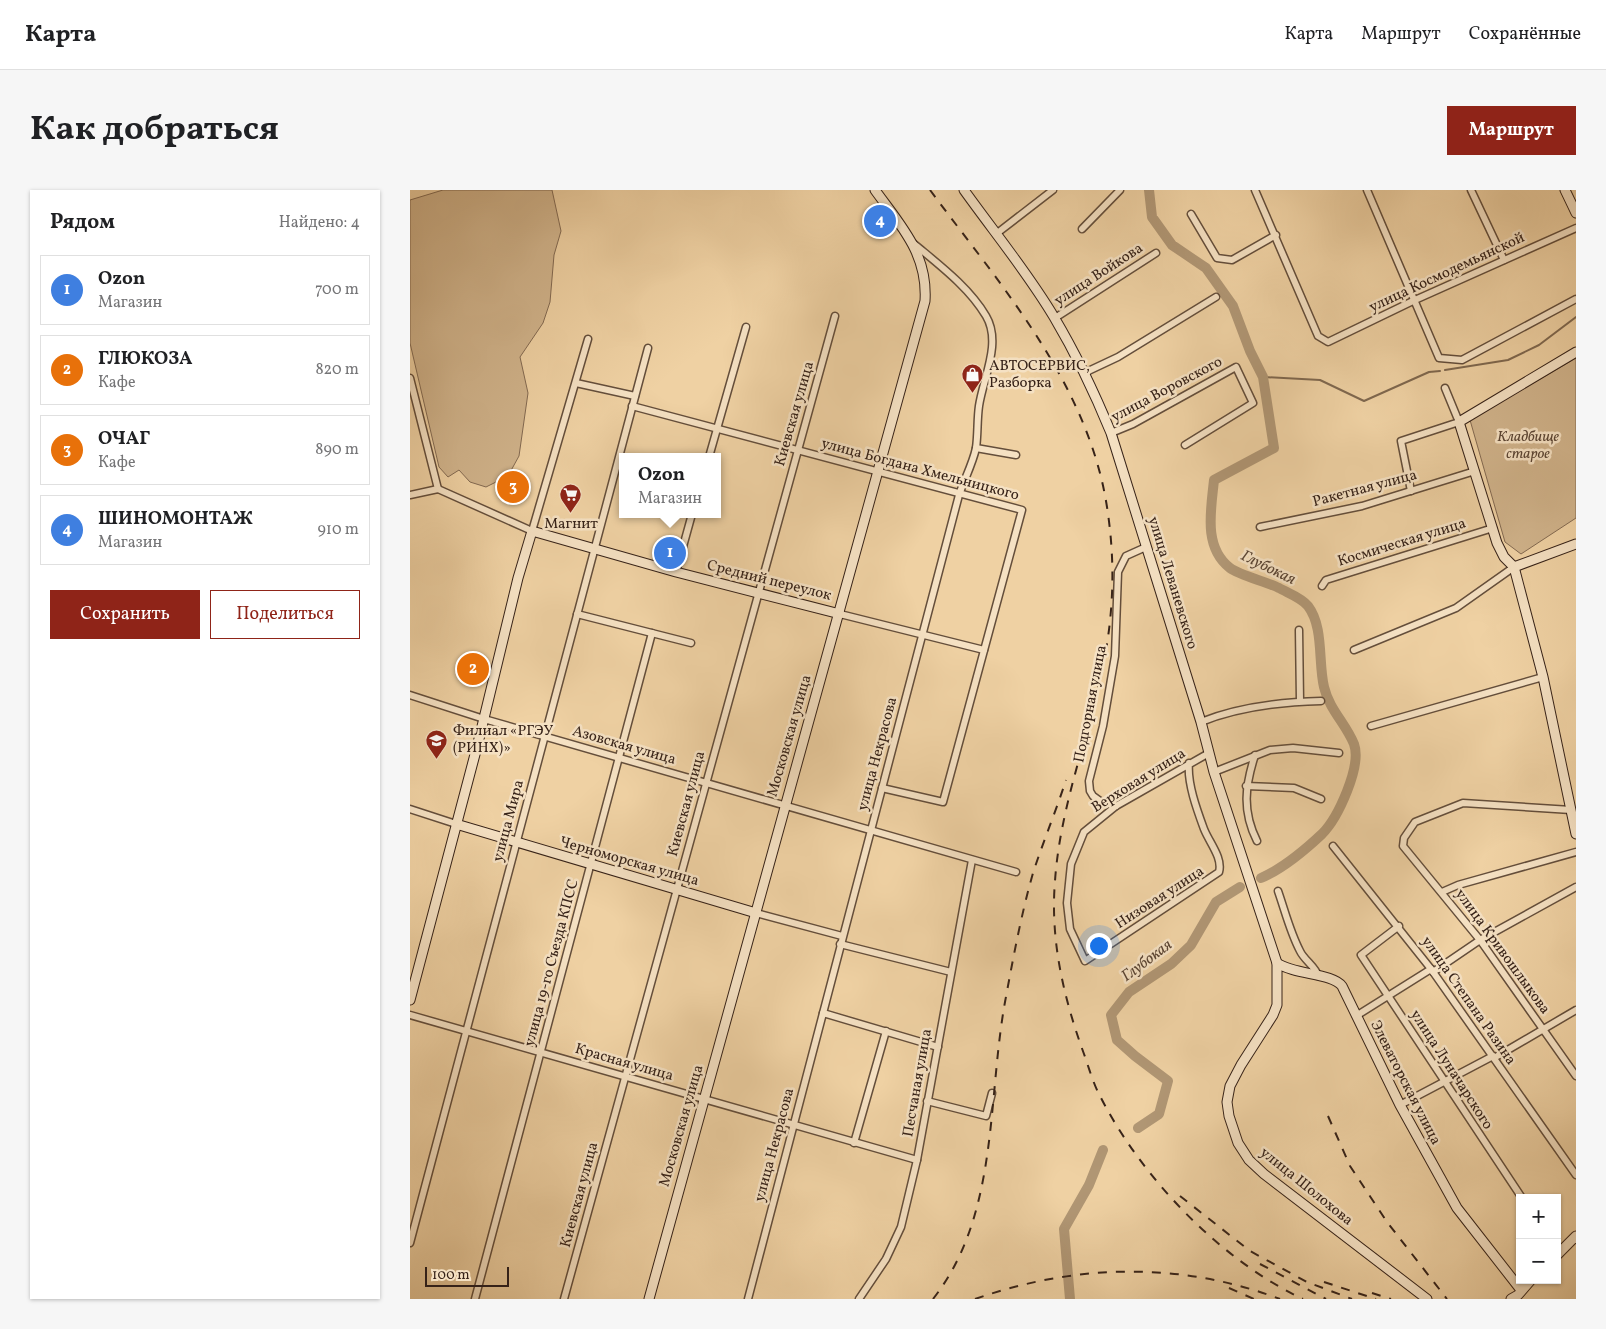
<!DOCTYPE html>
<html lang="ru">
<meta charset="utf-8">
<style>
:root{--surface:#fff;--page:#f6f6f6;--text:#202124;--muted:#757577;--line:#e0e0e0;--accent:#8f2418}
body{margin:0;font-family:Vollkorn,serif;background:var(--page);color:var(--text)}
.controls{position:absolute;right:15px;bottom:15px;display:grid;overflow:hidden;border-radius:0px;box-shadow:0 1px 4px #0004}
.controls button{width:45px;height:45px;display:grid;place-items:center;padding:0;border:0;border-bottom:1px solid var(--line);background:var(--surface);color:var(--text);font:25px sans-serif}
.scale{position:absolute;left:15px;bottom:12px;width:84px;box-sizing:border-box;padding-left:5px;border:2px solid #362218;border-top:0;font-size:14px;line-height:18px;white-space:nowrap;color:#362218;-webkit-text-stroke:4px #f5e1c3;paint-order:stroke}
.you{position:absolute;left:688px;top:755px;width:18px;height:18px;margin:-12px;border:4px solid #fff;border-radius:50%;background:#1a73e8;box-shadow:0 0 0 8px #1a73e833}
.badge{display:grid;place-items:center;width:32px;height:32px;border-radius:50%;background:var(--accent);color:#fff;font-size:16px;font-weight:700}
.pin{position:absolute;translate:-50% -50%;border:2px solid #fff;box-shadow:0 1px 5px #0006}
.popup{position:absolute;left:209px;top:263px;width:102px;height:65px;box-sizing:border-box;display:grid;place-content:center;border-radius:0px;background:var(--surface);filter:drop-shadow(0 1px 4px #0005);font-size:16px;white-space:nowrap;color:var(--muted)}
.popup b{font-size:19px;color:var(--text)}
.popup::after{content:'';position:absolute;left:50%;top:100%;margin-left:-10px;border:10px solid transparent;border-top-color:var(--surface)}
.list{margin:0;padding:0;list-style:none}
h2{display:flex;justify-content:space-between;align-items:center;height:65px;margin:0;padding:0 20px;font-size:21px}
h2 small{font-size:16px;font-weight:400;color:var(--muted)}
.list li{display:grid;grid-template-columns:32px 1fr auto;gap:15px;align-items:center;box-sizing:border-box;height:70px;margin:0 10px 10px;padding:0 10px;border:1px solid var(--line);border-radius:0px}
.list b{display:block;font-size:19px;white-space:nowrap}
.list p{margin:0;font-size:16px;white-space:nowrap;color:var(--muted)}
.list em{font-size:16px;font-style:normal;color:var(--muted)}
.actions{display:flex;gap:10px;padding:15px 20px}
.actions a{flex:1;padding:11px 0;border:1px solid var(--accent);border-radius:0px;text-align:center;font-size:18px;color:var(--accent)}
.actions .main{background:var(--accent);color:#fff}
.map{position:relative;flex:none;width:1166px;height:1109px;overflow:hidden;border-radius:0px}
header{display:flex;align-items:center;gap:30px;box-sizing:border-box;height:70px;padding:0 25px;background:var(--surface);border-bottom:1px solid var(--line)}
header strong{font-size:24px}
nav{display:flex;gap:28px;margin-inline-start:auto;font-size:18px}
.intro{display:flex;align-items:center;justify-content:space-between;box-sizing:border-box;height:120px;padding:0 30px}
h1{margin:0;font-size:35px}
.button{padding:12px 22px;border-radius:0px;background:var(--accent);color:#fff;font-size:18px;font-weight:700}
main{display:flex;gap:30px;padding:0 30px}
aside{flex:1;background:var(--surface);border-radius:0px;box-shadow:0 1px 4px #0004}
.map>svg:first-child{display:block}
.green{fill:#d0b38b;stroke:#836a52}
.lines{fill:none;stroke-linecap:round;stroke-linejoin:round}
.stream{stroke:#7f684f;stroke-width:2}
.river{stroke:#b09674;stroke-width:10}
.street-casing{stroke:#644e3b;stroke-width:9}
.secondary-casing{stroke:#362218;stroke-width:11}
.street{stroke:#f5e1c3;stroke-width:6}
.secondary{stroke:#f5e1c3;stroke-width:9}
.rail{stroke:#362218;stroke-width:2;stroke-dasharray:9 9;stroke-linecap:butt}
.labels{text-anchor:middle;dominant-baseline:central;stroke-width:5;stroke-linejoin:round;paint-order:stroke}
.street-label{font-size:15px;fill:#362218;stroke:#f5e1c3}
.poi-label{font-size:15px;fill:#362218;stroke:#f5e1c3;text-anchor:start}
.park-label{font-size:15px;font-style:italic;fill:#5c4635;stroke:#f5e1c3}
.water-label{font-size:16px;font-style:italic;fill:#5b4534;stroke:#f5e1c3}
</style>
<header>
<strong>Карта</strong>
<nav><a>Карта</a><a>Маршрут</a><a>Сохранённые</a></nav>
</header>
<div class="intro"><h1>Как добраться</h1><a class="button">Маршрут</a></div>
<main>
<aside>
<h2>Рядом<small>Найдено: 4</small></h2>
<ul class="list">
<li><span class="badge" style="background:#3f7fe0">1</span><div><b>Ozon</b><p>Магазин</p></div><em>700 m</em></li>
<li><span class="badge" style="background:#e8710a">2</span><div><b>ГЛЮКОЗА</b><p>Кафе</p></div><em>820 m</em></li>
<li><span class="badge" style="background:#e8710a">3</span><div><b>ОЧАГ</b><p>Кафе</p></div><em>890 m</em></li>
<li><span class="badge" style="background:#3f7fe0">4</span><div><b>ШИНОМОНТАЖ</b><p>Магазин</p></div><em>910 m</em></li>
</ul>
<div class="actions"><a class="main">Сохранить</a><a>Поделиться</a></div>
</aside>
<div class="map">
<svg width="1166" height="1109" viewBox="0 0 1166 1109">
<rect width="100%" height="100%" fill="#efd1a3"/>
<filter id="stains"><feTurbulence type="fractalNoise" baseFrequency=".004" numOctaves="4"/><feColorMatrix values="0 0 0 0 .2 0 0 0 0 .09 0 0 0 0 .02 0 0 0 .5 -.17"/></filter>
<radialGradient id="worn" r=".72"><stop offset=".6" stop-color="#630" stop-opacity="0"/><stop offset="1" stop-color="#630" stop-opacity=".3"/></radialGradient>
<g class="green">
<path d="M33 0H142L151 41 144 65 140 112 133 133 110 167 118 203 109 266 98 286 76 297 60 292 49 280 38 287 29 277 0 153V10Z"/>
<path d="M1166 168V328L1111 364 1095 352 1060 230Z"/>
</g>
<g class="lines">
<g class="stream">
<path d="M1035 180 1098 170 1129 155 1166 127"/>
<path d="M853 187 910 190 954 211 1019 182 1030 181"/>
</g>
<g class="river">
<path d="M739 0 742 27 762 55 796 78 823 116 840 161 853 187 864 258 804 290C801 320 793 357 820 378 829 385 857 392 869 398 878 403 892 408 898 416 914 437 908 472 914 497 919 519 936 534 944 554 952 576 928 628 912 644 895 660 872 679 851 688"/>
<path d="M728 938 749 924 758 891 725 866 707 850 701 825 719 802 761 774 781 755 806 712 830 697"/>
<path d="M660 1109 654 1039 679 995 693 960"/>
</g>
<defs>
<g id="street">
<path d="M845 0 908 146 918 152 1005 110 1166 38"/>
<path d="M957 0 1029 168 1052 170 1166 109"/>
<path d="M1061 0 1094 70"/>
<path d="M781 24 807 68 822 70 866 45"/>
<path d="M672 39 710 0"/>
<path d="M586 44 643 0"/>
<path d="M645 128 746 63"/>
<path d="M674 183 708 167 806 107"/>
<path d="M0 188 28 299"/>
<path d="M166 193 225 206"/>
<path d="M222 216 612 320 533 612 472 598"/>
<path d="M701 243 723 234 826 177 843 213 775 255"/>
<path d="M566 258 606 265"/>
<path d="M299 267 336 137"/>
<path d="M28 299 122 341 178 149"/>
<path d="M1001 301 991 251 1049 232 1035 198"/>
<path d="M0 305 28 299"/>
<path d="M850 337 952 316 1065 281"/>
<path d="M266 382 282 324"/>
<path d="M912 396 916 390 1083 338"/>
<path d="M167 424 281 453"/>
<path d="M430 424 574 460"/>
<path d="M889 440 890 511"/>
<path d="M944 460 1046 418 1104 377"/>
<path d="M0 505 74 529 606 682"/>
<path d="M791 532C828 517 870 512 911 511"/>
<path d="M961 536 1133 487"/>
<path d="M845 565C835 596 832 621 847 651"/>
<path d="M779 573C777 593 787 620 794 639 799 652 813 668 809 682L675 771 660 739 657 713 661 674 674 642 706 616 799 563"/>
<path d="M804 582 860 560 883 558 929 563"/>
<path d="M836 596 884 598 911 609"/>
<path d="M706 616 690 611 683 606 680 601 679 591 693 536 705 466 708 382 716 366 736 357"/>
<path d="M0 619 46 634"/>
<path d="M1161 620 1053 613 1005 632 994 648 993 656 1070 750 1166 886"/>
<path d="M923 656 1021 779 1166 985"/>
<path d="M868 701C875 721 880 742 890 761 894 770 906 777 908 786"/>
<path d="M1032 702 1048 695 1166 662"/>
<path d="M346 723 432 746"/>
<path d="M989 736 951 765 1112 1008"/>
<path d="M430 754 541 782"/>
<path d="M1023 782 1070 750 1166 697"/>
<path d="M413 823 528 857"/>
<path d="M0 825 507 970"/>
<path d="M946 826 1021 779"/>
<path d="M1084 868 1166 820"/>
<path d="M517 911 576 926 582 903"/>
<path d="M990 915 1083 866"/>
<path d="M444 953 476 841"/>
<path d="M0 1053 238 158"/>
<path d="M65 1109 242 443"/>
<path d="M154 1109 425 126"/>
<path d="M338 1109 549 305C554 290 563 273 566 258 568 244 567 230 569 216 573 188 592 153 576 126 559 97 528 74 503 53"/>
<path d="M449 1109 476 1069 491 1037 507 970 562 670"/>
</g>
<g id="secondary">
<path d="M554 0C584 42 618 83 644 127 666 164 685 204 701 243L791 532 804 582 867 773V815L863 825 831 875 820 896 817 912 819 926 828 953 839 970 854 984 1017 1109"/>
<path d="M1155 0 1166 23"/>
<path d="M1166 162 1049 232 1087 353 1094 367 1104 377 1133 487 1166 644"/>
<path d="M1104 377 1166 354"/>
<path d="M46 634 346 723"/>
<path d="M867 773C885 785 922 783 932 796L990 915 1047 1018 1111 1100"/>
<path d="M0 810 68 553 108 388 122 341 266 382 430 424"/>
<path d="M1147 1065 1166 1046"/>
<path d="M239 1109 515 111C518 64 491 36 465 0"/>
<path d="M1101 1109 1108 1105 1121 1090"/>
</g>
</defs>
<use href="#street" class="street-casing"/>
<use href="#secondary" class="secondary-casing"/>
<use href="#street" class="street"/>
<use href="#secondary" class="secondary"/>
<g class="rail">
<path d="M520 0C592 97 678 194 697 317 703 356 704 392 700 431 691 519 651 602 645 691 640 751 654 809 674 864 679 878 683 893 690 906 731 987 810 1070 893 1109"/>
<path d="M918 926 940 976 977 1032 1037 1109"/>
<path d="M770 1006 840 1061 897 1092 942 1109"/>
<path d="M850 1074 916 1109"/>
<path d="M914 1092 966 1109"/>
<path d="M819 1098 844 1109"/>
<path d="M962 1103 981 1109"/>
<path d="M523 1109C589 1025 577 911 595 812 603 769 611 725 623 683 633 652 646 621 656 590"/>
<path d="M565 1109C665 1074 770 1071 870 1109"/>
</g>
</g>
<defs>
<symbol id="shop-pin" viewBox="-11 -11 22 30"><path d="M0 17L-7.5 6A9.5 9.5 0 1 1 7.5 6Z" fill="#8f2418" stroke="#f5e1c3"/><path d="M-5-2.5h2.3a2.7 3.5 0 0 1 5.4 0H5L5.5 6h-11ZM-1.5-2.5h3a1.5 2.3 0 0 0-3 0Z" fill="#fff"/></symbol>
<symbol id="supermarket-pin" viewBox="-11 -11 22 30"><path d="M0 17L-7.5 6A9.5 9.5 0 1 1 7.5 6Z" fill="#8f2418" stroke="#f5e1c3"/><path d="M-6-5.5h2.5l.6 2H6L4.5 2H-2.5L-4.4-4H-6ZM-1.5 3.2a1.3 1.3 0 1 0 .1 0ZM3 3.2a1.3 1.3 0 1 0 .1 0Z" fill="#fff"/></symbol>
<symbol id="university-pin" viewBox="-11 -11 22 30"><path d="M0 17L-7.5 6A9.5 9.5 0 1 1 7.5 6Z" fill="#8f2418" stroke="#f5e1c3"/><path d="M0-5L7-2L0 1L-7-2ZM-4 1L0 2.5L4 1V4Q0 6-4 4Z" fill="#fff"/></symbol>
</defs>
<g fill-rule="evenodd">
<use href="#shop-pin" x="550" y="172" width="25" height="34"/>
<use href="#supermarket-pin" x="148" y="292" width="25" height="34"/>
<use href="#university-pin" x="14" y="538" width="25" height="34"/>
</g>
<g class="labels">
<g class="street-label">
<text transform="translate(1037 83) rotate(-25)">улица Космодемьянской</text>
<text transform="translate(689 85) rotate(-33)">улица Войкова</text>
<text transform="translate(757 200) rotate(-28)">улица Воровского</text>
<text transform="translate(385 224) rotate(-74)">Киевская улица</text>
<text transform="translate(510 280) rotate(15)">улица Богдана Хмельницкого</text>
<text transform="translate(955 299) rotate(-15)">Ракетная улица</text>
<text transform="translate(992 353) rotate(-17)">Космическая улица</text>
<text transform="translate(359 391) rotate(14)">Средний переулок</text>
<text transform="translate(762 393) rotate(73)">улица Леваневского</text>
<text transform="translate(681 514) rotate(-79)">Подгорная улица</text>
<text transform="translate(380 546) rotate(-74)">Московская улица</text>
<text transform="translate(214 556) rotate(16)">Азовская улица</text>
<text transform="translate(468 564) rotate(-75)">улица Некрасова</text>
<text transform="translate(729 591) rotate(-32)">Верховая улица</text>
<text transform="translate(277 614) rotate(-75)">Киевская улица</text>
<text transform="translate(99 631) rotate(-75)">улица Мира</text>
<text transform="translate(219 672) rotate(16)">Черноморская улица</text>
<text transform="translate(750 708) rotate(-33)">Низовая улица</text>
<text transform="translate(1092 762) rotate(54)">улица Кривошлыкова</text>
<text transform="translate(142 773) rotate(-75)">улица 19-го Съезда КПСС</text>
<text transform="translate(1058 811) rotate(55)">улица Степана Разина</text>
<text transform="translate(214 873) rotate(16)">Красная улица</text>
<text transform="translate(1041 880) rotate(57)">улица Луначарского</text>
<text transform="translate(508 893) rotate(-80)">Песчаная улица</text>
<text transform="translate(995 893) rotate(63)">Элеваторская улица</text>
<text transform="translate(272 936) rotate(-74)">Московская улица</text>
<text transform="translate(365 955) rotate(-75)">улица Некрасова</text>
<text transform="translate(896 997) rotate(39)">улица Шолохова</text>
<text transform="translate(170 1005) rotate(-75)">Киевская улица</text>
</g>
<g class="poi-label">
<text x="579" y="176">АВТОСЕРВИС,<tspan x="579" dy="17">Разборка</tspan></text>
<text x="161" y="334" text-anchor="middle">Магнит</text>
<text x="43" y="541">Филиал «РГЭУ<tspan x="43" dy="17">(РИНХ)»</tspan></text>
</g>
<g class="park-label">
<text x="1118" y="247">Кладбище<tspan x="1118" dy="17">старое</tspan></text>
</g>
<g class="water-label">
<text transform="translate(858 378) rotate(26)">Глубокая</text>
<text transform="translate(737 771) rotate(-37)">Глубокая</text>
</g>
</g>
<rect width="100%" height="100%" filter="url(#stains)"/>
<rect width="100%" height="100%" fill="url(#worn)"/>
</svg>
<div class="controls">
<button>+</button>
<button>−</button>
</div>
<div class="scale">100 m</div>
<div class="you"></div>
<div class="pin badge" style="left:260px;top:363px;background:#3f7fe0">1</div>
<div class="popup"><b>Ozon</b>Магазин</div>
<div class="pin badge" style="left:63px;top:479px;background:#e8710a">2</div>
<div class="pin badge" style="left:103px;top:297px;background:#e8710a">3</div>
<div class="pin badge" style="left:470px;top:31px;background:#3f7fe0">4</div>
</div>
</main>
